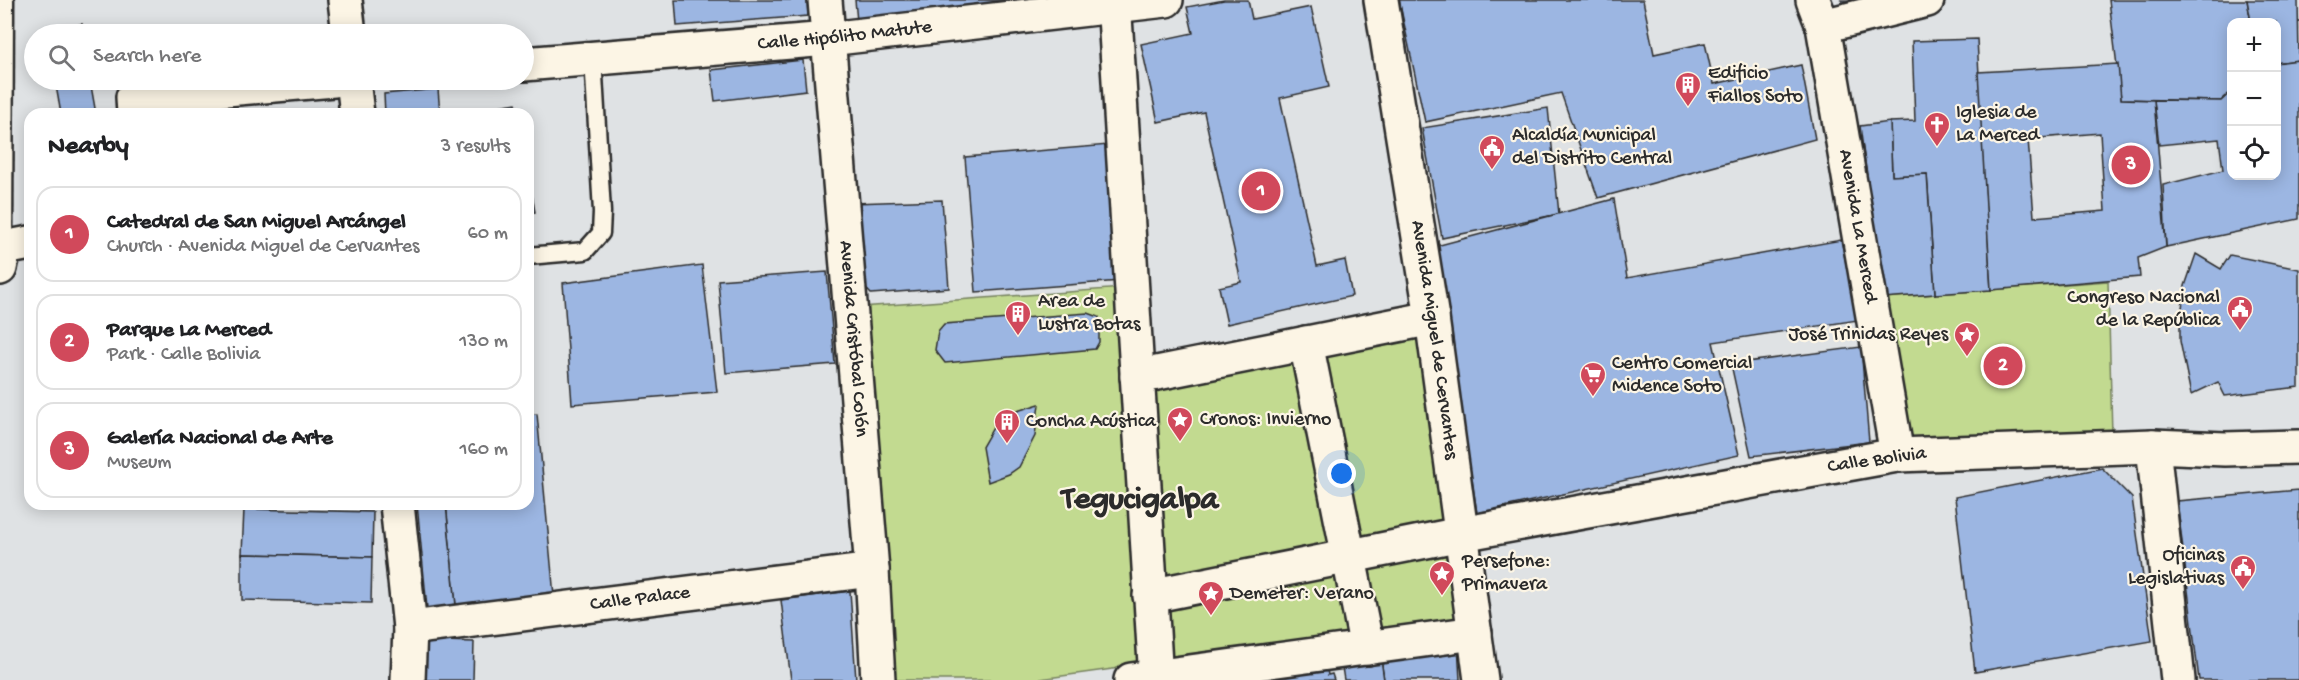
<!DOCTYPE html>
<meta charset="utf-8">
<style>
:root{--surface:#fff;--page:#f2f2f2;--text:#202124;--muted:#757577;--line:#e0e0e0;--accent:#d1495b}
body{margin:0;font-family:"Gochi Hand",sans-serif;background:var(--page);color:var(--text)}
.controls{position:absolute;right:18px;top:18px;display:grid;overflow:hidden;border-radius:12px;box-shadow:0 3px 15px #0003}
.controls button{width:54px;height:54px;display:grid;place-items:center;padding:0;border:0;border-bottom:2px solid var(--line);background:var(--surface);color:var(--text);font:30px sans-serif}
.you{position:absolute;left:1342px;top:474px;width:21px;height:21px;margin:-15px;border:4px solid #fff;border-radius:50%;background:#1a73e8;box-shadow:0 0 0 9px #1a73e833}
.badge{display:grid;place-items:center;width:39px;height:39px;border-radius:50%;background:var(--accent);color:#fff;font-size:20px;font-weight:700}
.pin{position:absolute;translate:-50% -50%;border:3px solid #fff;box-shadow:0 2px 6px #0006}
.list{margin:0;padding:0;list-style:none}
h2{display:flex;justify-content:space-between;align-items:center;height:78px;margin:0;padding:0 24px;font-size:26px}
h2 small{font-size:20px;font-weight:400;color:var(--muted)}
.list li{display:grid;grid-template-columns:39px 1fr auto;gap:18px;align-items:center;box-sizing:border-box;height:96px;margin:0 12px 12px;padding:0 12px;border:2px solid var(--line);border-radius:18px}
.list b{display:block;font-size:22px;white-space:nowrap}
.list p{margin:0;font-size:20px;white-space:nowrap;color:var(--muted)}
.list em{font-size:20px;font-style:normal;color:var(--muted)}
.icon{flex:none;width:33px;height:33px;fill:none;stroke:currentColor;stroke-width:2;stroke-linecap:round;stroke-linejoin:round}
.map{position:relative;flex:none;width:2299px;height:680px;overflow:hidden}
.search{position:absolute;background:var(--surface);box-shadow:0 3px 15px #0003;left:24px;top:24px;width:510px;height:66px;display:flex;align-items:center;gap:15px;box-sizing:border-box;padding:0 21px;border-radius:33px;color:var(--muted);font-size:22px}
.panel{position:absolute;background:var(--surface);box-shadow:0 3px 15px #0003;left:24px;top:108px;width:510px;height:402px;border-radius:18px}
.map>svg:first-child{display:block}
.green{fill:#c2da90;stroke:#76825e;stroke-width:1.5}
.building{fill:#9cb6e2;stroke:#2b2b2b;stroke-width:1.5;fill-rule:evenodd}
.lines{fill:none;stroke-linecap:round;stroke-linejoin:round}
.lane-casing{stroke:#2b2b2b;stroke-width:21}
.street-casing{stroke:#2b2b2b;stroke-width:38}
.secondary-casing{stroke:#2b2b2b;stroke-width:38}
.lane{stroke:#fcf5e5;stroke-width:16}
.street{stroke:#fcf5e5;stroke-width:33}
.secondary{stroke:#fcf5e5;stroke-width:33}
.labels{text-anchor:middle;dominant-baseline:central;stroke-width:4.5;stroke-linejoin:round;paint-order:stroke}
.street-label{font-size:20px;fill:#2b2b2b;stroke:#fcf5e5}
.poi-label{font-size:20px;fill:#2b2b2b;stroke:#fcf5e5;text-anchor:start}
.town-label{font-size:32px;font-weight:bold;fill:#2b2b2b;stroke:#fcf5e5}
</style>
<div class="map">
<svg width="2299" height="680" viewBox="0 0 2299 680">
<rect width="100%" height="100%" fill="#dfe2e4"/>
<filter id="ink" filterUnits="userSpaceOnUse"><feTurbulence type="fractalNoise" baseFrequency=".0167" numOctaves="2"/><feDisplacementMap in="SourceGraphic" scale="12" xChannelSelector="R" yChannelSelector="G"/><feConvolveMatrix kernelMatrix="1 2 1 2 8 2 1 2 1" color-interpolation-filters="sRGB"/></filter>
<g filter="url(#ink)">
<g class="green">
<path d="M2108 281 2112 435 1909 440 1883 298Z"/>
<path d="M1123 288 1131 389 1419 331 1461 621 1033 680H887L861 307Z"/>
</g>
<g class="building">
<path d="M675 0H807L808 16 677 26Z"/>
<path d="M855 0H1043L857 21Z"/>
<path d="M1224 0H1248L1252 19 1311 7 1329 87 1280 98 1317 266 1345 260 1352 296 1227 324 1219 287 1241 282 1204 112 1158 122 1141 44 1193 33 1187 7Z"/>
<path d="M1399 0H1643L1654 54 1705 43 1714 84 1801 65 1815 139 1598 198 1561 93 1425 122Z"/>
<path d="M1841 0H1877L1846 7Z"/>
<path d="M2109 0H2247L2251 22H2232V91L2221 101 2121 99Z"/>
<path d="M2247 0H2298L2299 60 2276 63V22H2251Z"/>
<path d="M82 24 83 34H48L47 31Z"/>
<path d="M1977 39 1991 290 1935 294 1927 174 1892 176 1890 122 1915 121 1912 41Z"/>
<path d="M803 60 806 90 715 101 711 70Z"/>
<path d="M2299 60V219L2166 247 2163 185 2223 170 2219 139 2159 145 2154 100 2221 101 2232 91V176H2276V63Z"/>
<path d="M2118 64 2121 99 2154 100 2166 247 2138 258 2140 277 1991 290 1978 72ZM2100 133 2105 211 2034 217 2028 139Z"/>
<path d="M55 80H90L96 114H61Z"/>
<path d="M438 89 440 114H385L384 94Z"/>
<path d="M516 103 518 114H463V112Z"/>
<path d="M1548 108 1559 214 1442 238 1422 128Z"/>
<path d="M1890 122 1892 176 1927 174 1935 294 1883 298 1860 126Z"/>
<path d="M1109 145 1120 281 976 292 965 157Z"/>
<path d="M528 171 535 212 528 213Z"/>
<path d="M1614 199 1627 278 1841 240 1858 320 1713 342 1739 455 1477 513 1436 246Z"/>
<path d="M942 200 949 288 871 294 859 281 853 203Z"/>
<path d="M2196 254 2221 269 2230 255 2299 269V387L2225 396 2218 382 2191 395 2180 341V323L2185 286Z"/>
<path d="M702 265 717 392 572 404 563 283Z"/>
<path d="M827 272 835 364 726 373 718 280Z"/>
<path d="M1088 313 1099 317V342L1095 349 945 363 935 350 938 331 944 324Z"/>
<path d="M1861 347 1869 442 1751 456 1731 364Z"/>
<path d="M1039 404 1035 436 1019 467 1009 474 988 482 982 447 994 426 1014 412Z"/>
<path d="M537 414 554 596 456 606 446 504H528V415Z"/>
<path d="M2102 468 2132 498 2152 641 1975 672 1955 497Z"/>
<path d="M2299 490V680H2199L2177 501Z"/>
<path d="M417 504H446L456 606 427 608Z"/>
<path d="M244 509 373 512 372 557 242 554Z"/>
<path d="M242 554 372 557 371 603 242 600Z"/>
<path d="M850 591 856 680H791L781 600Z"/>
<path d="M415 640 474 642 473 680H414Z"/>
<path d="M1458 644 1460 680H1384L1381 659Z"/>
<path d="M1381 659 1384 680H1344L1342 667Z"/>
<path d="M1326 665 1328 675 1332 674 1334 680H1267L1274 678 1272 673Z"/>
</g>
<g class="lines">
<defs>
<g id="lane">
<path d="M4 248 5 0"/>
<path d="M528 256 585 251 601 233 602 212 593 58"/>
</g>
<g id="street">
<path d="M1114 0 1156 680"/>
<path id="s1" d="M1381 0 1432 318 1481 680"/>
<path d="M134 114 133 97 334 80"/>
<path d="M0 268 4 248 30 243"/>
<path d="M1306 343 1367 648"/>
<path d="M1137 377 1432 318"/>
<path d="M2153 446 2178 680"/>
<path d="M1150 596 1461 534 1897 455"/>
<path id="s2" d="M410 628 872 570"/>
<path d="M1131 680 1475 633"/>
</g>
<g id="secondary">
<path d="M345 0 349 34"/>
<path id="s3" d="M825 0 872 570 878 680"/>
<path id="s4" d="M1813 0 1823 26 1897 455 2153 446 2225 449 2299 447"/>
<path d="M1823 26 1927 0"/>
<path id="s5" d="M524 64 828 39 1166 0"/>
<path d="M353 80 357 114"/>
<path d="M397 504 410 628 408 680"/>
</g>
</defs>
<use href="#lane" class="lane-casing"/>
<use href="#street" class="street-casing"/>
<use href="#secondary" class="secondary-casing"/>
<use href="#lane" class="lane"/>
<use href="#street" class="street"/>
<use href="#secondary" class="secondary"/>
</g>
</g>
<defs>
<symbol id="building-pin" viewBox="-11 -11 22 30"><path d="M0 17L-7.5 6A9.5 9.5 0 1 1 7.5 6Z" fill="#d1495b" stroke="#fcf5e5"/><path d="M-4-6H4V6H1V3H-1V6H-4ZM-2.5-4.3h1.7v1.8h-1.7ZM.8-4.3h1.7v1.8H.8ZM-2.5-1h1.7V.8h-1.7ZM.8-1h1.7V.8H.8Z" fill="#fff"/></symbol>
<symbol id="church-pin" viewBox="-11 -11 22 30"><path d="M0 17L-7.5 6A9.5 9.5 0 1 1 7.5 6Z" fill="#d1495b" stroke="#fcf5e5"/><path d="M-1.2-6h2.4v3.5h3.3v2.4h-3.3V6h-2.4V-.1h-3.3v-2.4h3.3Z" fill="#fff"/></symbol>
<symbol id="civic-pin" viewBox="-11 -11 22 30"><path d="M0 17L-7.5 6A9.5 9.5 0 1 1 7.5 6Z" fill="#d1495b" stroke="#fcf5e5"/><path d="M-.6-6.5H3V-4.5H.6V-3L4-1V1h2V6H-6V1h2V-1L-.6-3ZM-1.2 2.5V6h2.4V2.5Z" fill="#fff"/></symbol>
<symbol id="sight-pin" viewBox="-11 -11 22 30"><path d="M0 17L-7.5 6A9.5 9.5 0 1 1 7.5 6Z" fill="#d1495b" stroke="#fcf5e5"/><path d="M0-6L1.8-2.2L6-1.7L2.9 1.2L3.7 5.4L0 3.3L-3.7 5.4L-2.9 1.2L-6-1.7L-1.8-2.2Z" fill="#fff"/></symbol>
<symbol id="supermarket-pin" viewBox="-11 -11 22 30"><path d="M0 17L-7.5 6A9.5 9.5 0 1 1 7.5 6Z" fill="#d1495b" stroke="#fcf5e5"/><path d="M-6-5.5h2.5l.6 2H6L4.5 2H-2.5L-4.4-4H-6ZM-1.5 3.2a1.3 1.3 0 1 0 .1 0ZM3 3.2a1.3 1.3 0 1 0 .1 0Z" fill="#fff"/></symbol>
</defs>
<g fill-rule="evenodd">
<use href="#building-pin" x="1673" y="70" width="30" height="40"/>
<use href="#church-pin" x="1922" y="110" width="30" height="40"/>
<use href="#civic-pin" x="1477" y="133" width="30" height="40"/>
<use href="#civic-pin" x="2225" y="294" width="30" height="40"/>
<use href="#building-pin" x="1003" y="299" width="30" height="40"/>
<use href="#sight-pin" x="1952" y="320" width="30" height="40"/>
<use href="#supermarket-pin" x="1578" y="360" width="30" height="40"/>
<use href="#sight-pin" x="1165" y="405" width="30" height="40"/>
<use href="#building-pin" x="992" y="407" width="30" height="40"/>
<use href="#civic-pin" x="2228" y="553" width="30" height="40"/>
<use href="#sight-pin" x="1427" y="559" width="30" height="40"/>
<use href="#sight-pin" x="1196" y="579" width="30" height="40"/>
</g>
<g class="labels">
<g class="street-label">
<text stroke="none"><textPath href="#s5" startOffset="322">Calle Hipólito Matute</textPath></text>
<text stroke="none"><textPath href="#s4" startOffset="231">Avenida La Merced</textPath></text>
<text stroke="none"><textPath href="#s3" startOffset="340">Avenida Cristóbal Colón</textPath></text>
<text stroke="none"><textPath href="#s1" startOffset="344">Avenida Miguel de Cervantes</textPath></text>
<text transform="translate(1877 461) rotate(-8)">Calle Bolivia</text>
<text stroke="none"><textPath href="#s2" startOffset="232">Calle Palace</textPath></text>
</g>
<g class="poi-label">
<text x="1708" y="74">Edificio<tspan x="1708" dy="23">Fiallos Soto</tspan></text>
<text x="1956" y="113">Iglesia de<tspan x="1956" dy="23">La Merced</tspan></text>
<text x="1512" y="136">Alcaldía Municipal<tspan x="1512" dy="23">del Distrito Central</tspan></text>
<text x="2220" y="298" text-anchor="end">Congreso Nacional<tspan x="2220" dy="23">de la República</tspan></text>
<text x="1038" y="302">Area de<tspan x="1038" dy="23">Lustra Botas</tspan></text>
<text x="1948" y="335" text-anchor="end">José Trinidas Reyes</text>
<text x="1612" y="364">Centro Comercial<tspan x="1612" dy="23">Midence Soto</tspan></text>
<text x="1200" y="420">Cronos: Invierno</text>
<text x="1026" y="422">Concha Acústica</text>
<text x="2224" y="556" text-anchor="end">Oficinas<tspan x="2224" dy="23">Legislativas</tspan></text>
<text x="1462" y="562">Persefone:<tspan x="1462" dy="23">Primavera</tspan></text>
<text x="1230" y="594">Demeter: Verano</text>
</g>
<g class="town-label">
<text x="1140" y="501">Tegucigalpa</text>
</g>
</g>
</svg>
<div class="controls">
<button>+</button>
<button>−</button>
<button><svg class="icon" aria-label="locate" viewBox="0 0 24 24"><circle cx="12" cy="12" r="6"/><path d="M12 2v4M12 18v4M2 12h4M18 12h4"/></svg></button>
</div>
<div class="you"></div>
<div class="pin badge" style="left:1261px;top:191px">1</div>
<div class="pin badge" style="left:2003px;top:366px">2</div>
<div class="pin badge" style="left:2131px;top:165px">3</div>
<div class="search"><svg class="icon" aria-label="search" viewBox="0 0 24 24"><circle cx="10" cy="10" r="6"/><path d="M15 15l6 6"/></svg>Search here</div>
<section class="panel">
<h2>Nearby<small>3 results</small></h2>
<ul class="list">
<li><span class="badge">1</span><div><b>Catedral de San Miguel Arcángel</b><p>Church · Avenida Miguel de Cervantes</p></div><em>60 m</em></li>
<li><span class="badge">2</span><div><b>Parque La Merced</b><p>Park · Calle Bolivia</p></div><em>130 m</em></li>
<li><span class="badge">3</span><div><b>Galería Nacional de Arte</b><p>Museum</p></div><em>160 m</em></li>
</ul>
</section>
</div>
